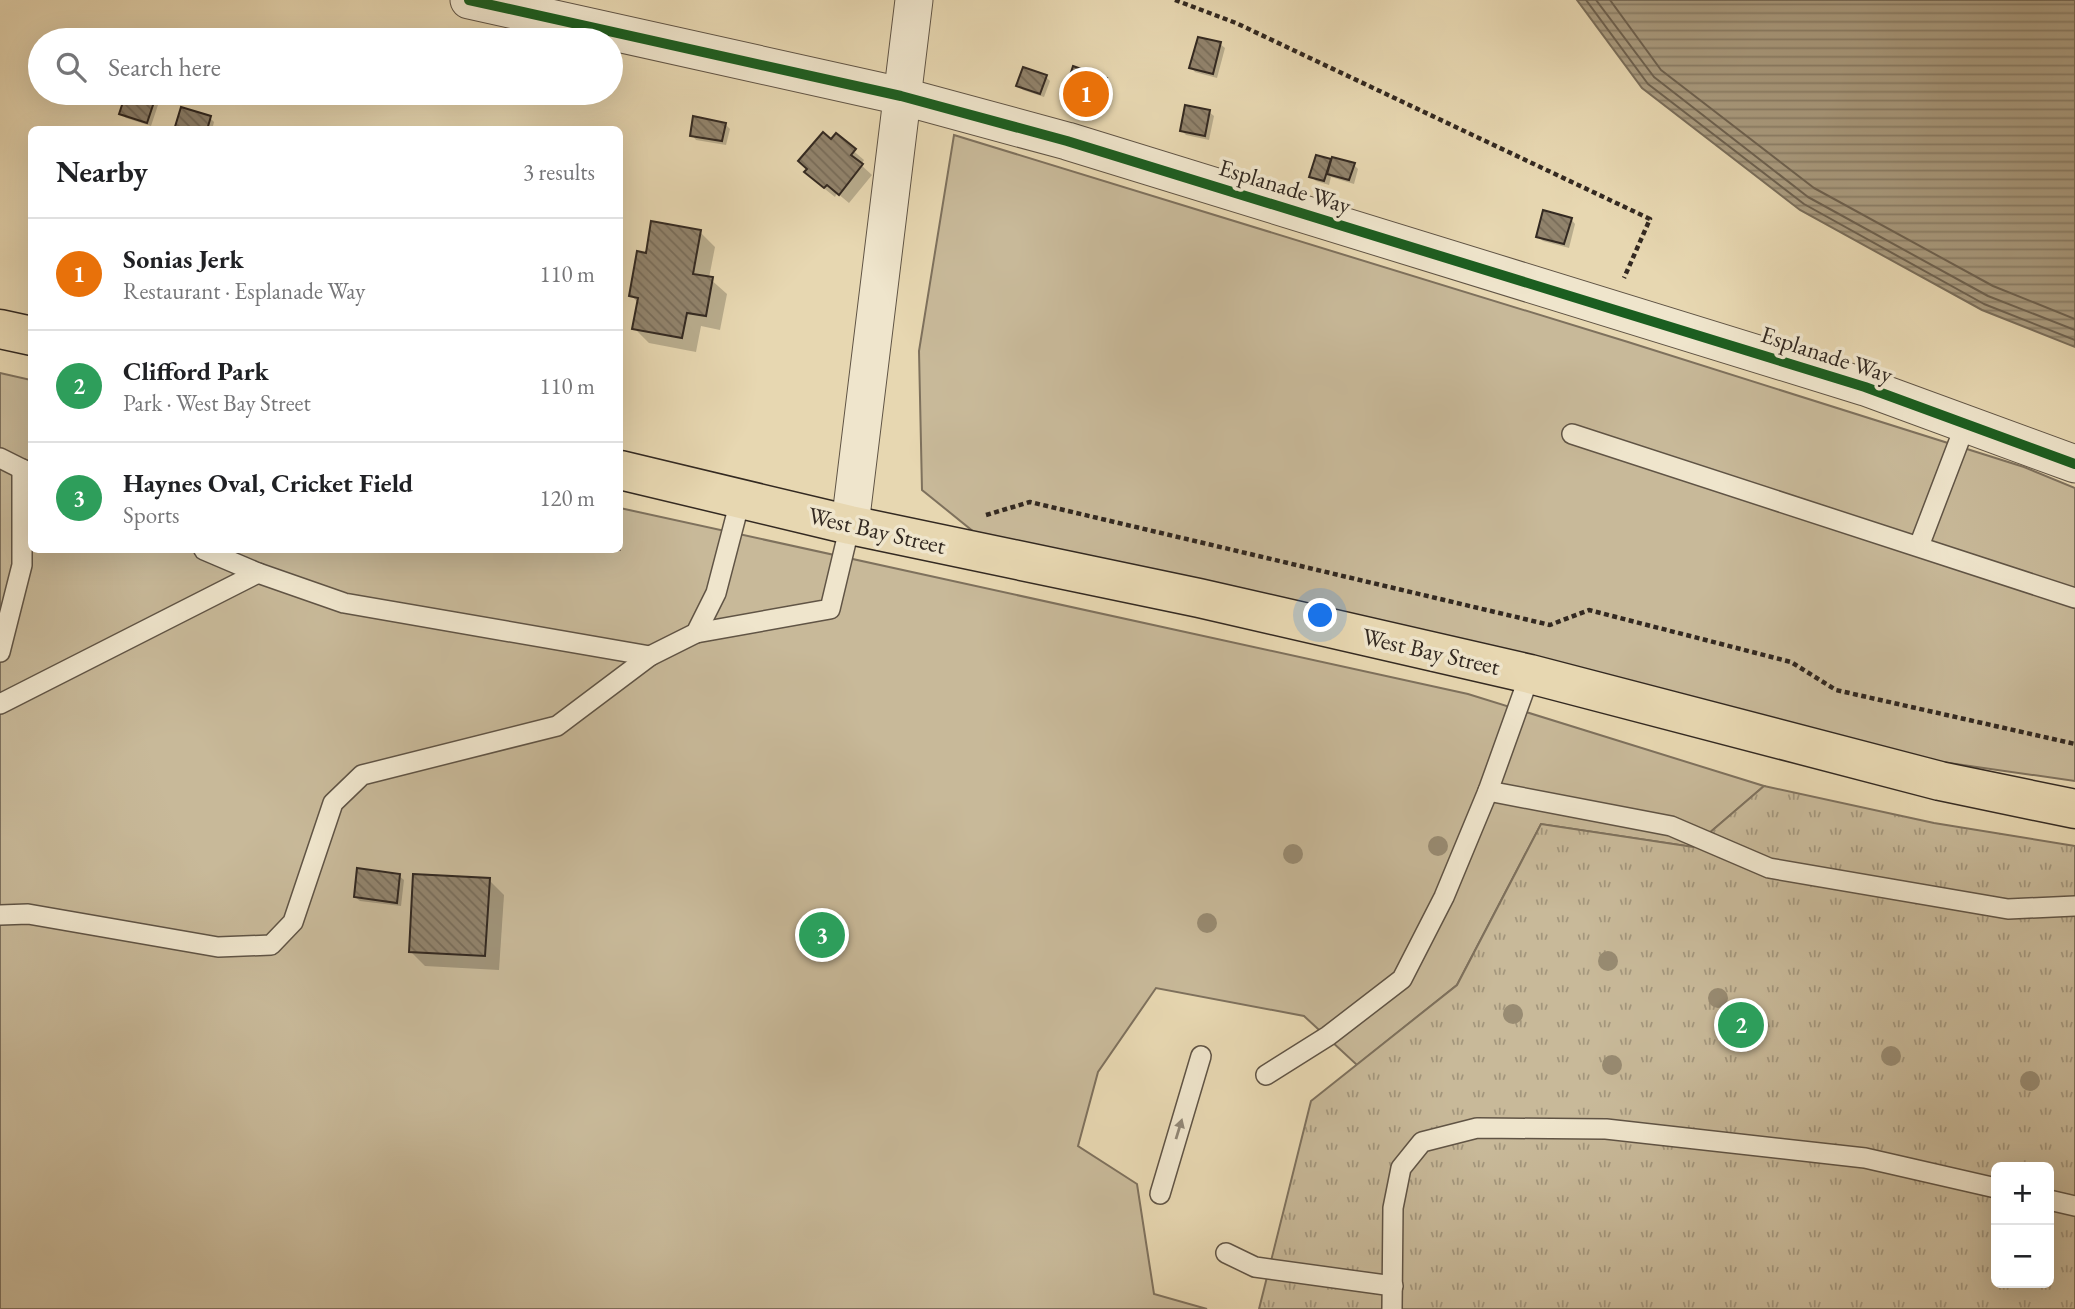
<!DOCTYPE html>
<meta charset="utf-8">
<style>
:root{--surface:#fff;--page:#f2f2f2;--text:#202124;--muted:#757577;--line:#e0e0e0;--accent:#7c3aed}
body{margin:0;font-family:"EB Garamond",serif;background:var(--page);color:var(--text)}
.controls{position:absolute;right:21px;bottom:21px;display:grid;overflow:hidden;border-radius:10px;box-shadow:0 7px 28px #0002}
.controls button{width:63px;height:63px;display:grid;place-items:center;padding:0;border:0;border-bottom:2px solid var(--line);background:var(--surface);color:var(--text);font:35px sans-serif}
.you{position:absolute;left:1321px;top:616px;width:24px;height:24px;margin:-18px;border:5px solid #fff;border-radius:50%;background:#1a73e8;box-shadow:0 0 0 10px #1a73e833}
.badge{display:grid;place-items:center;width:46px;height:46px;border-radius:50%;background:var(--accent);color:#fff;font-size:23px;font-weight:700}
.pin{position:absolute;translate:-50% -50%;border:4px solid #fff;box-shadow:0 2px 7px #0006}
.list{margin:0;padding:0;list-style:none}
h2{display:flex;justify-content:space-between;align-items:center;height:91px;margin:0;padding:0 28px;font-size:30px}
h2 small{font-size:23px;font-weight:400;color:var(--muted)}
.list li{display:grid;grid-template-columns:46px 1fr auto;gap:21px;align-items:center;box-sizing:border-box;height:112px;padding:0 28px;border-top:2px solid var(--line)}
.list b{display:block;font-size:26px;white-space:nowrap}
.list p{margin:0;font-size:23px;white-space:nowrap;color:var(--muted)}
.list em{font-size:23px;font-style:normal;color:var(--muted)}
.icon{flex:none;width:38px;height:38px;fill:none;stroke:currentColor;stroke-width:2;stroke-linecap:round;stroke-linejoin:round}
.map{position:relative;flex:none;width:2075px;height:1309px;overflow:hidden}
.search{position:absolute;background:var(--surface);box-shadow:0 7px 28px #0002;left:28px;top:28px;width:595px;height:77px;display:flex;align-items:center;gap:18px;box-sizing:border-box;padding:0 24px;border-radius:38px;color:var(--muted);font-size:26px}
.panel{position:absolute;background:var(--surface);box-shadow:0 7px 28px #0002;left:28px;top:126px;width:595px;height:427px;border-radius:10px}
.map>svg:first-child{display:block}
.green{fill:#c8b999;stroke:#7e715d;stroke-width:2}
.park{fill:url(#park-tufts);stroke:#7e715d;stroke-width:2;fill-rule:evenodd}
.water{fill:url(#water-rules);stroke:#7a6e5a;stroke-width:2}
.shadow{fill:#0003}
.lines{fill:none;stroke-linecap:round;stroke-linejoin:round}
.shore{stroke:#6e6250;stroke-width:2}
.building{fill:url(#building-back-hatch);stroke:#332921;stroke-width:2}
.service-casing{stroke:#605445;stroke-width:22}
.minor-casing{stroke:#605445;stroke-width:39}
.trunk-casing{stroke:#332921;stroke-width:41}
.path{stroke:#332921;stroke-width:4.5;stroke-dasharray:5 3.5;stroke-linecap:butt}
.service{stroke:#efe5cc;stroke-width:19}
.minor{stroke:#efe5cc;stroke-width:37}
.trunk{stroke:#e7d7b1;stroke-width:38}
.cycleway-casing{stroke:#efe5cc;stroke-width:15}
.cycleway{stroke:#1b5e20;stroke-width:10}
.tree{fill:#988b72}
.oneway{fill:#918776}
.labels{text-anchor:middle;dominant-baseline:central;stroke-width:7;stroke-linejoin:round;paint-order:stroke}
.street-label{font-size:24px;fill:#332921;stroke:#efe5cc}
</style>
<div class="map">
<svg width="2075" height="1309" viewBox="0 0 2075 1309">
<defs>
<pattern id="park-tufts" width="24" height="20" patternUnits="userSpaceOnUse" patternTransform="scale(1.75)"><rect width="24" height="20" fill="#c8b999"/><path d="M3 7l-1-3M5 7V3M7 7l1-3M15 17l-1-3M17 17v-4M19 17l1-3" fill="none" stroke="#a3967c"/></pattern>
<pattern id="water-rules" width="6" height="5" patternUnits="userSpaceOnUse" patternTransform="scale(1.75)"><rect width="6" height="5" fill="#aa9c80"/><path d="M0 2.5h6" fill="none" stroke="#8b7f68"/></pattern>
<pattern id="building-back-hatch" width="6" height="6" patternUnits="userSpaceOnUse" patternTransform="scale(1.75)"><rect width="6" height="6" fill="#91836c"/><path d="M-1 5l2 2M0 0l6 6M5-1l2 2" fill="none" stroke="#776b58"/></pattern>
</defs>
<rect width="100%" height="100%" fill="#e7d7b1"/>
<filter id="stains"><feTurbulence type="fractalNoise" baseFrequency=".00286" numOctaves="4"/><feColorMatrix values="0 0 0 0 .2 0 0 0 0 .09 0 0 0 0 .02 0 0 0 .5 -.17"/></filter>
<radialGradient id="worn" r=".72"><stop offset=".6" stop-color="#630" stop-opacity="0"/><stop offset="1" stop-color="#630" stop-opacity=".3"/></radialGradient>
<g class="green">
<path d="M954 135 1628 342 2024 467 2075 488V781L1942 762 974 532 922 490 919 351Z"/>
<path d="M0 373 31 380 32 550H620V508L1468 694 1764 786 1693 847 1541 824 1457 985 1357 1065 1304 1016 1156 988 1098 1072 1078 1146 1137 1184 1154 1294 1207 1309H0Z"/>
</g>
<path class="park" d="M1764 786 1934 823 2075 846V1309H1259L1311 1101 1457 985 1541 824 1693 847ZM1996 1167H2049V1283H1996Z"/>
<path class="water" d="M1577 0H2075V347L1982 310 1800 210 1642 88Z"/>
<g class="shadow">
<path d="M1220 44 1225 48 1217 78 1195 72 1191 67Z"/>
<path d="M1046 77 1050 81 1044 97 1023 90 1018 86Z"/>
<path d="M1106 79 1111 84 1102 108 1070 98 1066 93Z"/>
<path d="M128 93 154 100 158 105 151 126 126 118 121 114Z"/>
<path d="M1209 112 1214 116 1209 140 1186 135 1182 131Z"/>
<path d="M210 118 214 122 212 130H175Z"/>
<path d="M725 124 730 129 726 145 696 140 692 135Z"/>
<path d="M836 136 864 160 861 165 872 175 849 203 837 193 835 197 816 182Z"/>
<path d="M1317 157 1354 165 1358 169 1354 184 1331 177 1329 185 1316 181 1311 176Z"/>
<path d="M1571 219 1575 224 1569 248 1543 241 1538 237Z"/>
<path d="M700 232 715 247 709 278 727 294 720 330 701 326 696 352 649 343 634 328 638 303 631 295 647 255Z"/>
<path d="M399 876 404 880 401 906 360 901 355 897Z"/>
<path d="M489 880 504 895 499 970 425 966 410 951Z"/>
</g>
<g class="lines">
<g class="shore">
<path d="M1586 0 1648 84 1804 204 1984 304 2075 340"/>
<path d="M1596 0 1654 77 1808 197 1988 296 2075 330"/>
<path d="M1610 0 1661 70 1814 188 1993 286 2075 319"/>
</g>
</g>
<g class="building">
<path d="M1198 37 1221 42 1213 74 1189 68Z"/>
<path d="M1073 66 1107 78 1098 105 1064 94Z"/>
<path d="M1023 67 1047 75 1040 94 1016 86Z"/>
<path d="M126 93H135L155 99 147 123 119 114Z"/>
<path d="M1185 105 1210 110 1205 136 1180 131Z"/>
<path d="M181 107 211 116 207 130H174Z"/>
<path d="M693 116 726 123 722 141 690 136Z"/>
<path d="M823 132 831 139 836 133 856 149 851 155 863 164 839 195 827 185 824 188 804 172 807 169 798 161Z"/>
<path d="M1316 155 1331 159 1324 181 1309 177Z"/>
<path d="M1332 157 1355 163 1349 180 1327 174Z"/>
<path d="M1543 210 1572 218 1564 244 1536 237Z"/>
<path d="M651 221 701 230 693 274 713 277 706 316 687 313 682 338 632 329 638 298 629 296 637 251 646 253Z"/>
<path d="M357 868 400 874 397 903 354 897Z"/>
<path d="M413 874 490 878 485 956 409 952Z"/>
</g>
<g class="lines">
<defs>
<g id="service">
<path d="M1572 434 2075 598"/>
<path d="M0 458 32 474"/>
<path d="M1919 546 1966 423"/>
<path d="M204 550 258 573 344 603 650 656"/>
<path d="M696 633 830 609 850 525"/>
<path d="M0 652 22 565V469"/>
<path d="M0 704 258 573"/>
<path d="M1488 791 1671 826 1769 868 2008 909 2075 906"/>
<path d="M0 915 28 914 218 947 271 945 293 922 333 803 362 775 557 726 650 656 696 633 716 593 741 497"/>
<path d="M1266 1075 1328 1036 1402 979 1444 897 1488 791 1530 674"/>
<path d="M1160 1194 1201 1056"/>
<path d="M2049 1200 2075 1206"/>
<path d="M1226 1253 1255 1267 1393 1286"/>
<path d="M1392 1309 1393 1208 1401 1168 1422 1142 1477 1128 1606 1129 1865 1158 1996 1188"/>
</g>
<g id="minor">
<path d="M469 0 901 96 1067 141 1865 387 2075 464"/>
<path d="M850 525 914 0"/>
</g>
<g id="trunk">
<path d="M0 329 32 336"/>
<path d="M620 470 850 525 1199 598 1530 674 1940 781 2075 809"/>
</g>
</defs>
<use href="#service" class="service-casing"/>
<use href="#minor" class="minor-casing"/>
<use href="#trunk" class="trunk-casing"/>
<g class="path">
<path d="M1175 0 1236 23 1650 219 1624 278"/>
<path d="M986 515 1030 502 1550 625 1589 610 1791 662 1836 690 2075 744"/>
</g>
<use href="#service" class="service"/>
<use href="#minor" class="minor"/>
<use href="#trunk" class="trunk"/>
<defs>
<path id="cycleway" d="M469 0 901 96 1067 141 1865 387 2075 464"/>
</defs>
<use href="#cycleway" class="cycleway-casing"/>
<use href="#cycleway" class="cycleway"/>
</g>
<g class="tree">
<circle cx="1438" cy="846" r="10"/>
<circle cx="1293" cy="854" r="10"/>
<circle cx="1207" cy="923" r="10"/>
<circle cx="1608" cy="961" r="10"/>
<circle cx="1718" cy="998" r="10"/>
<circle cx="1513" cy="1014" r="10"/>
<circle cx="1891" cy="1056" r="10"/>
<circle cx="1612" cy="1065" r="10"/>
<circle cx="2030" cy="1081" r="10"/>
</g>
<defs><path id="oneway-solid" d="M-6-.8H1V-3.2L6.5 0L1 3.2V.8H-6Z" transform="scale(1.75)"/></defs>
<use class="oneway" href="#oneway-solid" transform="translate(1179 1129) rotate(-73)"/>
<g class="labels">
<g class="street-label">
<text transform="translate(1285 186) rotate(17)">Esplanade Way</text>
<text transform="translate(1827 354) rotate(18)">Esplanade Way</text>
<text transform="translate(877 530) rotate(13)">West Bay Street</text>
<text transform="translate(1431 651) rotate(13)">West Bay Street</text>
</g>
</g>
<rect width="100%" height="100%" filter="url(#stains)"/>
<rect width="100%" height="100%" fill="url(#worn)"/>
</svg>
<div class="controls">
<button>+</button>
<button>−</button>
</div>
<div class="you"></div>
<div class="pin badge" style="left:1086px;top:94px;background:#e8710a">1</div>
<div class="pin badge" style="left:1741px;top:1025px;background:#2e9e5b">2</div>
<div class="pin badge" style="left:822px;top:935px;background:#2e9e5b">3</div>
<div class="search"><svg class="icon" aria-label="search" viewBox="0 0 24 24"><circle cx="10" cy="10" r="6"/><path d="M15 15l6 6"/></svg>Search here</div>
<section class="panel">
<h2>Nearby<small>3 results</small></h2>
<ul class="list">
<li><span class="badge" style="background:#e8710a">1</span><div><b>Sonias Jerk</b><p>Restaurant · Esplanade Way</p></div><em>110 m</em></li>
<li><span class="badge" style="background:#2e9e5b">2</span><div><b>Clifford Park</b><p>Park · West Bay Street</p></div><em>110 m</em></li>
<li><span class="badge" style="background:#2e9e5b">3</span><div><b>Haynes Oval, Cricket Field</b><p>Sports</p></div><em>120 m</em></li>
</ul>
</section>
</div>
